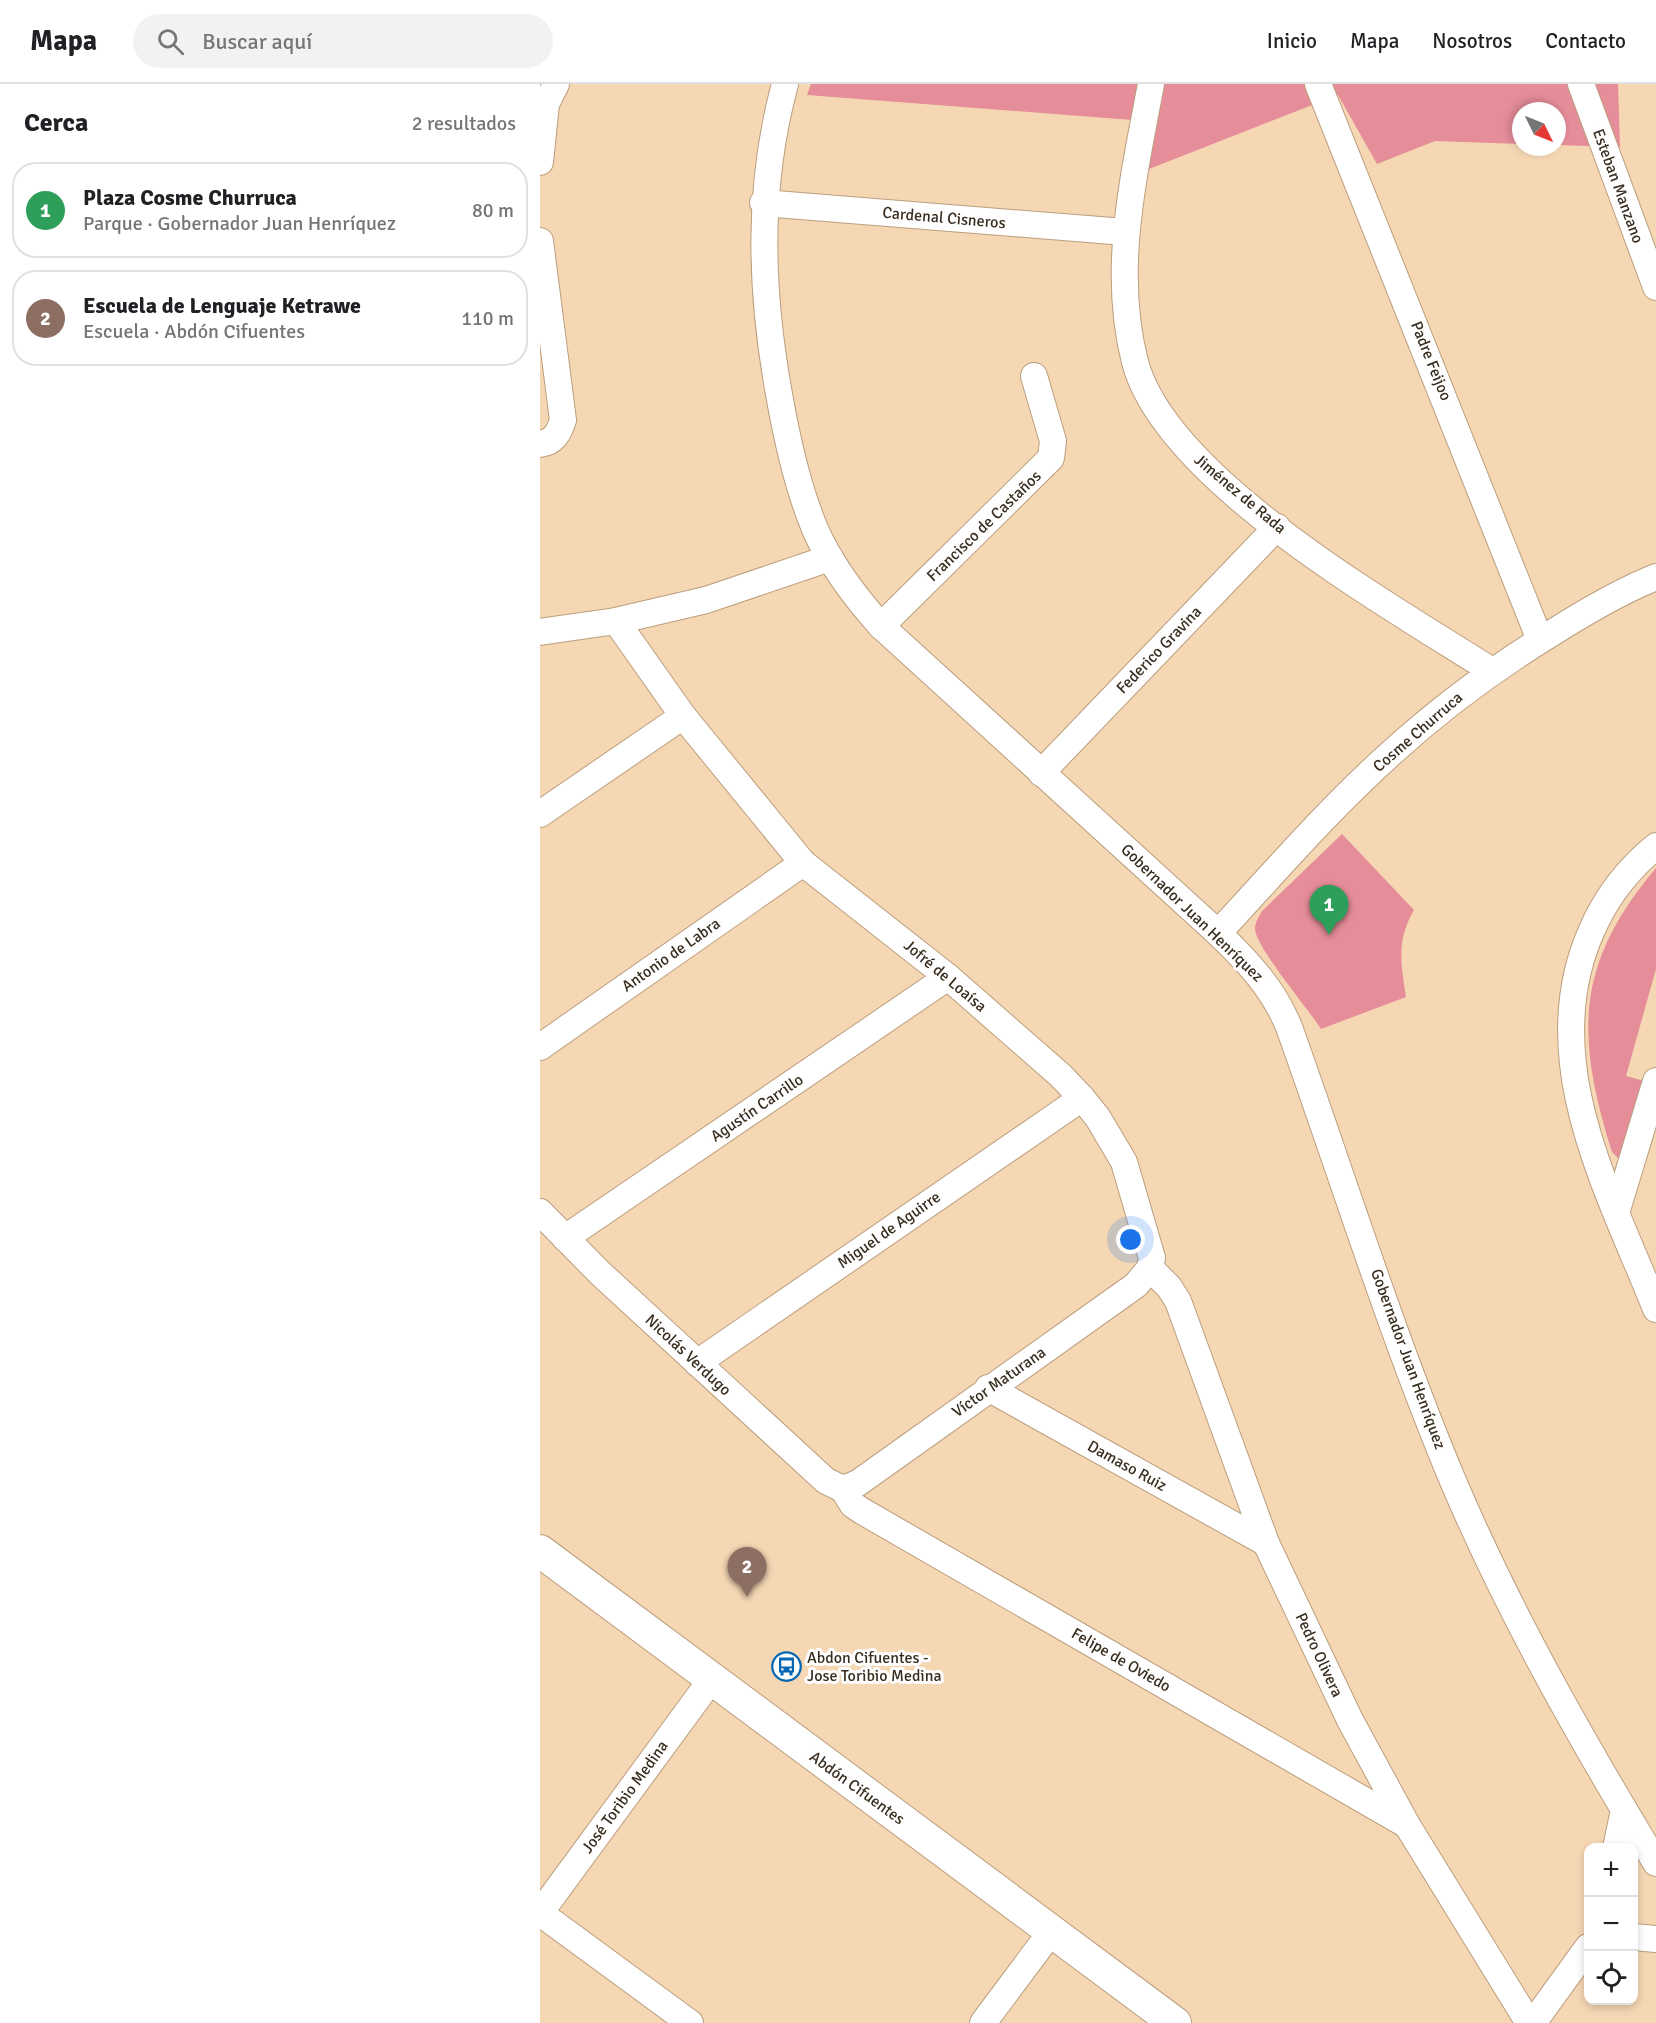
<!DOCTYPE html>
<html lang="es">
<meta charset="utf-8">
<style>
:root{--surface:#fff;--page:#f2f2f2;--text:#202124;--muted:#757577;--line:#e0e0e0;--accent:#0566b3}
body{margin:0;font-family:Signika,sans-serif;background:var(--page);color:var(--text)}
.controls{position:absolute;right:18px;bottom:18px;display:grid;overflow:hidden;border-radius:12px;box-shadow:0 3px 9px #0003}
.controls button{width:54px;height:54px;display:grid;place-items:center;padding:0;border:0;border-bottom:2px solid var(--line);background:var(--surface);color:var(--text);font:30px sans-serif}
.compass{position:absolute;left:972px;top:18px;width:54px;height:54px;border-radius:50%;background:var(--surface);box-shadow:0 3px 9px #0003;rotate:133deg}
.you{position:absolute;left:591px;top:1156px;width:21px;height:21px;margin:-15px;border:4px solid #fff;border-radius:50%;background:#1a73e8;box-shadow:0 0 0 9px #1a73e833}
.badge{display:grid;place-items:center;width:39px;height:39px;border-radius:50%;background:var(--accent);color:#fff;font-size:20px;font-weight:700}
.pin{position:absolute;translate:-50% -50px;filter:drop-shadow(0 2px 3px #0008)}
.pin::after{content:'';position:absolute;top:32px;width:21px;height:18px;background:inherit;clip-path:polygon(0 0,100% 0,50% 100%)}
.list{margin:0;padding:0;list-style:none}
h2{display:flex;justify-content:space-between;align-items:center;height:78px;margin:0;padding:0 24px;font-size:26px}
h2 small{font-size:20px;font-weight:400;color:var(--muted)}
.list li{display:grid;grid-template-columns:39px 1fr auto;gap:18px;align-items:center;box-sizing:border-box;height:96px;margin:0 12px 12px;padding:0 12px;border:2px solid var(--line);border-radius:24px}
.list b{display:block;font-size:22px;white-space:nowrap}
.list p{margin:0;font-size:20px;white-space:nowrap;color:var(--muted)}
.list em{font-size:20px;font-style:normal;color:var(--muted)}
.icon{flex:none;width:33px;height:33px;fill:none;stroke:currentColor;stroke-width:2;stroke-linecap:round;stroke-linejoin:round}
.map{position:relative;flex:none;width:1116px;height:1939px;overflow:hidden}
header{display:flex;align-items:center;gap:36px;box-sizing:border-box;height:84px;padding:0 30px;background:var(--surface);border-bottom:2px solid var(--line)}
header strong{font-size:28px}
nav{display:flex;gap:33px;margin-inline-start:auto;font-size:21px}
.search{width:420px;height:54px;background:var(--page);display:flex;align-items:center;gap:15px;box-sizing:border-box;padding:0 21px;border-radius:33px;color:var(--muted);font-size:22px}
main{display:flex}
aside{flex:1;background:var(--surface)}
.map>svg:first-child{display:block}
.green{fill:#e58d99}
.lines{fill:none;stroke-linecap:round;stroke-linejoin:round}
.minor-casing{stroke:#bb9e7d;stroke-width:28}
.tertiary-casing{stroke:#bb9e7d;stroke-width:34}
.minor{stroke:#fff;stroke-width:26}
.tertiary{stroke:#fff;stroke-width:32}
.labels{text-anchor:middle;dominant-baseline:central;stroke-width:6;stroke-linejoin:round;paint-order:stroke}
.street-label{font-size:16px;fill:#392d1f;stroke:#fefefe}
.poi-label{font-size:16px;fill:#392d1f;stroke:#fefefe;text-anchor:start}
</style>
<header>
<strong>Mapa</strong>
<div class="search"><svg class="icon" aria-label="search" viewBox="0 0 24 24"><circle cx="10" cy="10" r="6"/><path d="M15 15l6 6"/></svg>Buscar aquí</div>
<nav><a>Inicio</a><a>Mapa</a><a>Nosotros</a><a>Contacto</a></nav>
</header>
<main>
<aside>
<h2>Cerca<small>2 resultados</small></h2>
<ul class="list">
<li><span class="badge" style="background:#2e9e5b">1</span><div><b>Plaza Cosme Churruca</b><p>Parque · Gobernador Juan Henríquez</p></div><em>80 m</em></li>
<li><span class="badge" style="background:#8d6e63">2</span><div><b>Escuela de Lenguaje Ketrawe</b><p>Escuela · Abdón Cifuentes</p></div><em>110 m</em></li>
</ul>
</aside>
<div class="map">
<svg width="1116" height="1939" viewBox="0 0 1116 1939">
<rect width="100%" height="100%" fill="#f6d7b4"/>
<g class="green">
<path d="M271 0H1078L1080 63 1017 61V27H981V60L895 57 837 80 798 11 609 85 605 37 267 11Z"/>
<path d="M802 750 874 826C856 857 861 879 866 913L781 945C769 926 714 861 715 844 715 839 719 832 722 827Z"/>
<path d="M1116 784V885L1086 992 1108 998 1081 1074H1078L1072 1068C1036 952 1034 881 1116 784Z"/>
</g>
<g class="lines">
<defs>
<g id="minor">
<path d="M245 0C217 103 220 205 239 310 247 356 257 402 275 445 291 482 315 513 341 542L678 849C708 878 733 904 749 943 803 1094 851 1249 913 1397 970 1531 1041 1655 1116 1779"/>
<path d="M611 0C594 92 571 185 595 278 626 396 852 523 952 587"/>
<path d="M778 0 1000 556"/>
<path d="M1041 0 1116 203"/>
<path d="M0 78 6 20 16 0"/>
<path d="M223 119 585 148"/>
<path d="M0 157 23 336C19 349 14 358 0 360"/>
<path d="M341 542 511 374 513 357 494 292"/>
<path d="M0 548 76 537 166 516 290 474"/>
<path d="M501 689 737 443"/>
<path d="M0 730 143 632"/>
<path d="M1116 762C1088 785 1065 815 1051 848 995 976 1069 1107 1116 1225"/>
<path d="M678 849C733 790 787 727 848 672 899 625 953 585 1012 549 1045 528 1079 508 1116 493"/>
<path d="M0 963 263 779"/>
<path d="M1077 1126 1116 997"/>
<path d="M0 1128 61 1190 286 1397 303 1405 318 1399 596 1201 610 1184 612 1174 584 1078 558 1034 542 1014 520 991 408 893 263 779 143 632 76 537"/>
<path d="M25 1154 408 893"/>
<path d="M610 1184 629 1203 638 1217 726 1459 810 1636 867 1741 989 1939"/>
<path d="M157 1279 542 1014"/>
<path d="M448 1304 726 1459"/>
<path d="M303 1405 313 1421 322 1427 867 1741"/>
<path d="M1076 1764 1084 1726"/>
<path d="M0 1829 171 1596"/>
<path d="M0 1829 150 1939"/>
<path d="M1094 1853 1116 1855"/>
<path d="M443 1939 511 1848"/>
<path d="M993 1939 1048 1863"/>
</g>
<path id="tertiary" d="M0 1467 635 1939"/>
</defs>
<use href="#minor" class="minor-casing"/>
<use href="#tertiary" class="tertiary-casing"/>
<use href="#minor" class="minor"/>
<use href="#tertiary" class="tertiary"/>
</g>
<defs>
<symbol id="bus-ring" viewBox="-11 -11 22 22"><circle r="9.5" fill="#fefefe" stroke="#0566b3" stroke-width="1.5"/><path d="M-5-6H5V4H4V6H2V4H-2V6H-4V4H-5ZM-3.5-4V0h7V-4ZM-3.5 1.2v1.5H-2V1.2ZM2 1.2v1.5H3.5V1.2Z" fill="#0566b3"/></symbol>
</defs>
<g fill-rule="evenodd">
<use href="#bus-ring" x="230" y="1566" width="33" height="33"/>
</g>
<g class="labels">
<g class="street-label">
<text transform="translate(1078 102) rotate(70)">Esteban Manzano</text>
<text transform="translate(404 134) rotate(5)">Cardenal Cisneros</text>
<text transform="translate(891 277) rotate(68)">Padre Feijoo</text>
<text transform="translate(700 410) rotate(40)">Jiménez de Rada</text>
<text transform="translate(444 442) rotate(-44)">Francisco de Castaños</text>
<text transform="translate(619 566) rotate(-46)">Federico Gravina</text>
<text transform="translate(878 648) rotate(-41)">Cosme Churruca</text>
<text transform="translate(652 829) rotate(44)">Gobernador Juan Henríquez</text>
<text transform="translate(131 871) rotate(-35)">Antonio de Labra</text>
<text transform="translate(405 892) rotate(40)">Jofré de Loaísa</text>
<text transform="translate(217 1024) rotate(-34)">Agustín Carrillo</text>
<text transform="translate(349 1146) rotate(-35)">Miguel de Aguirre</text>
<text transform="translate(148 1271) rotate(43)">Nicolás Verdugo</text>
<text transform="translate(868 1275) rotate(70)">Gobernador Juan Henríquez</text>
<text transform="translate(459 1298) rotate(-35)">Víctor Maturana</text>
<text transform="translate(587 1382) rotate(29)">Damaso Ruiz</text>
<text transform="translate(779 1571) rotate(65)">Pedro Olivera</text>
<text transform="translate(581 1576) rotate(30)">Felipe de Oviedo</text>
<text transform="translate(317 1704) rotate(36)">Abdón Cifuentes</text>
<text transform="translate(85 1713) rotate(-54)">José Toribio Medina</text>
</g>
<g class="poi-label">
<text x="267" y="1574">Abdon Cifuentes -<tspan x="267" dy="18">Jose Toribio Medina</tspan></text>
</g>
</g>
</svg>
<div class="controls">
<button>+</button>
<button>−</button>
<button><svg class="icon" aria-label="locate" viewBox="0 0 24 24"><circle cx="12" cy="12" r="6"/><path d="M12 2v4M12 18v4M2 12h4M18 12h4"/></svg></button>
</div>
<svg class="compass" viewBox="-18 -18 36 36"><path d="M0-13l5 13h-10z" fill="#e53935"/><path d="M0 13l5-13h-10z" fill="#757577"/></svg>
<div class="you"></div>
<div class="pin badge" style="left:789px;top:851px;background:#2e9e5b">1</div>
<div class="pin badge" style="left:207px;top:1513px;background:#8d6e63">2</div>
</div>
</main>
